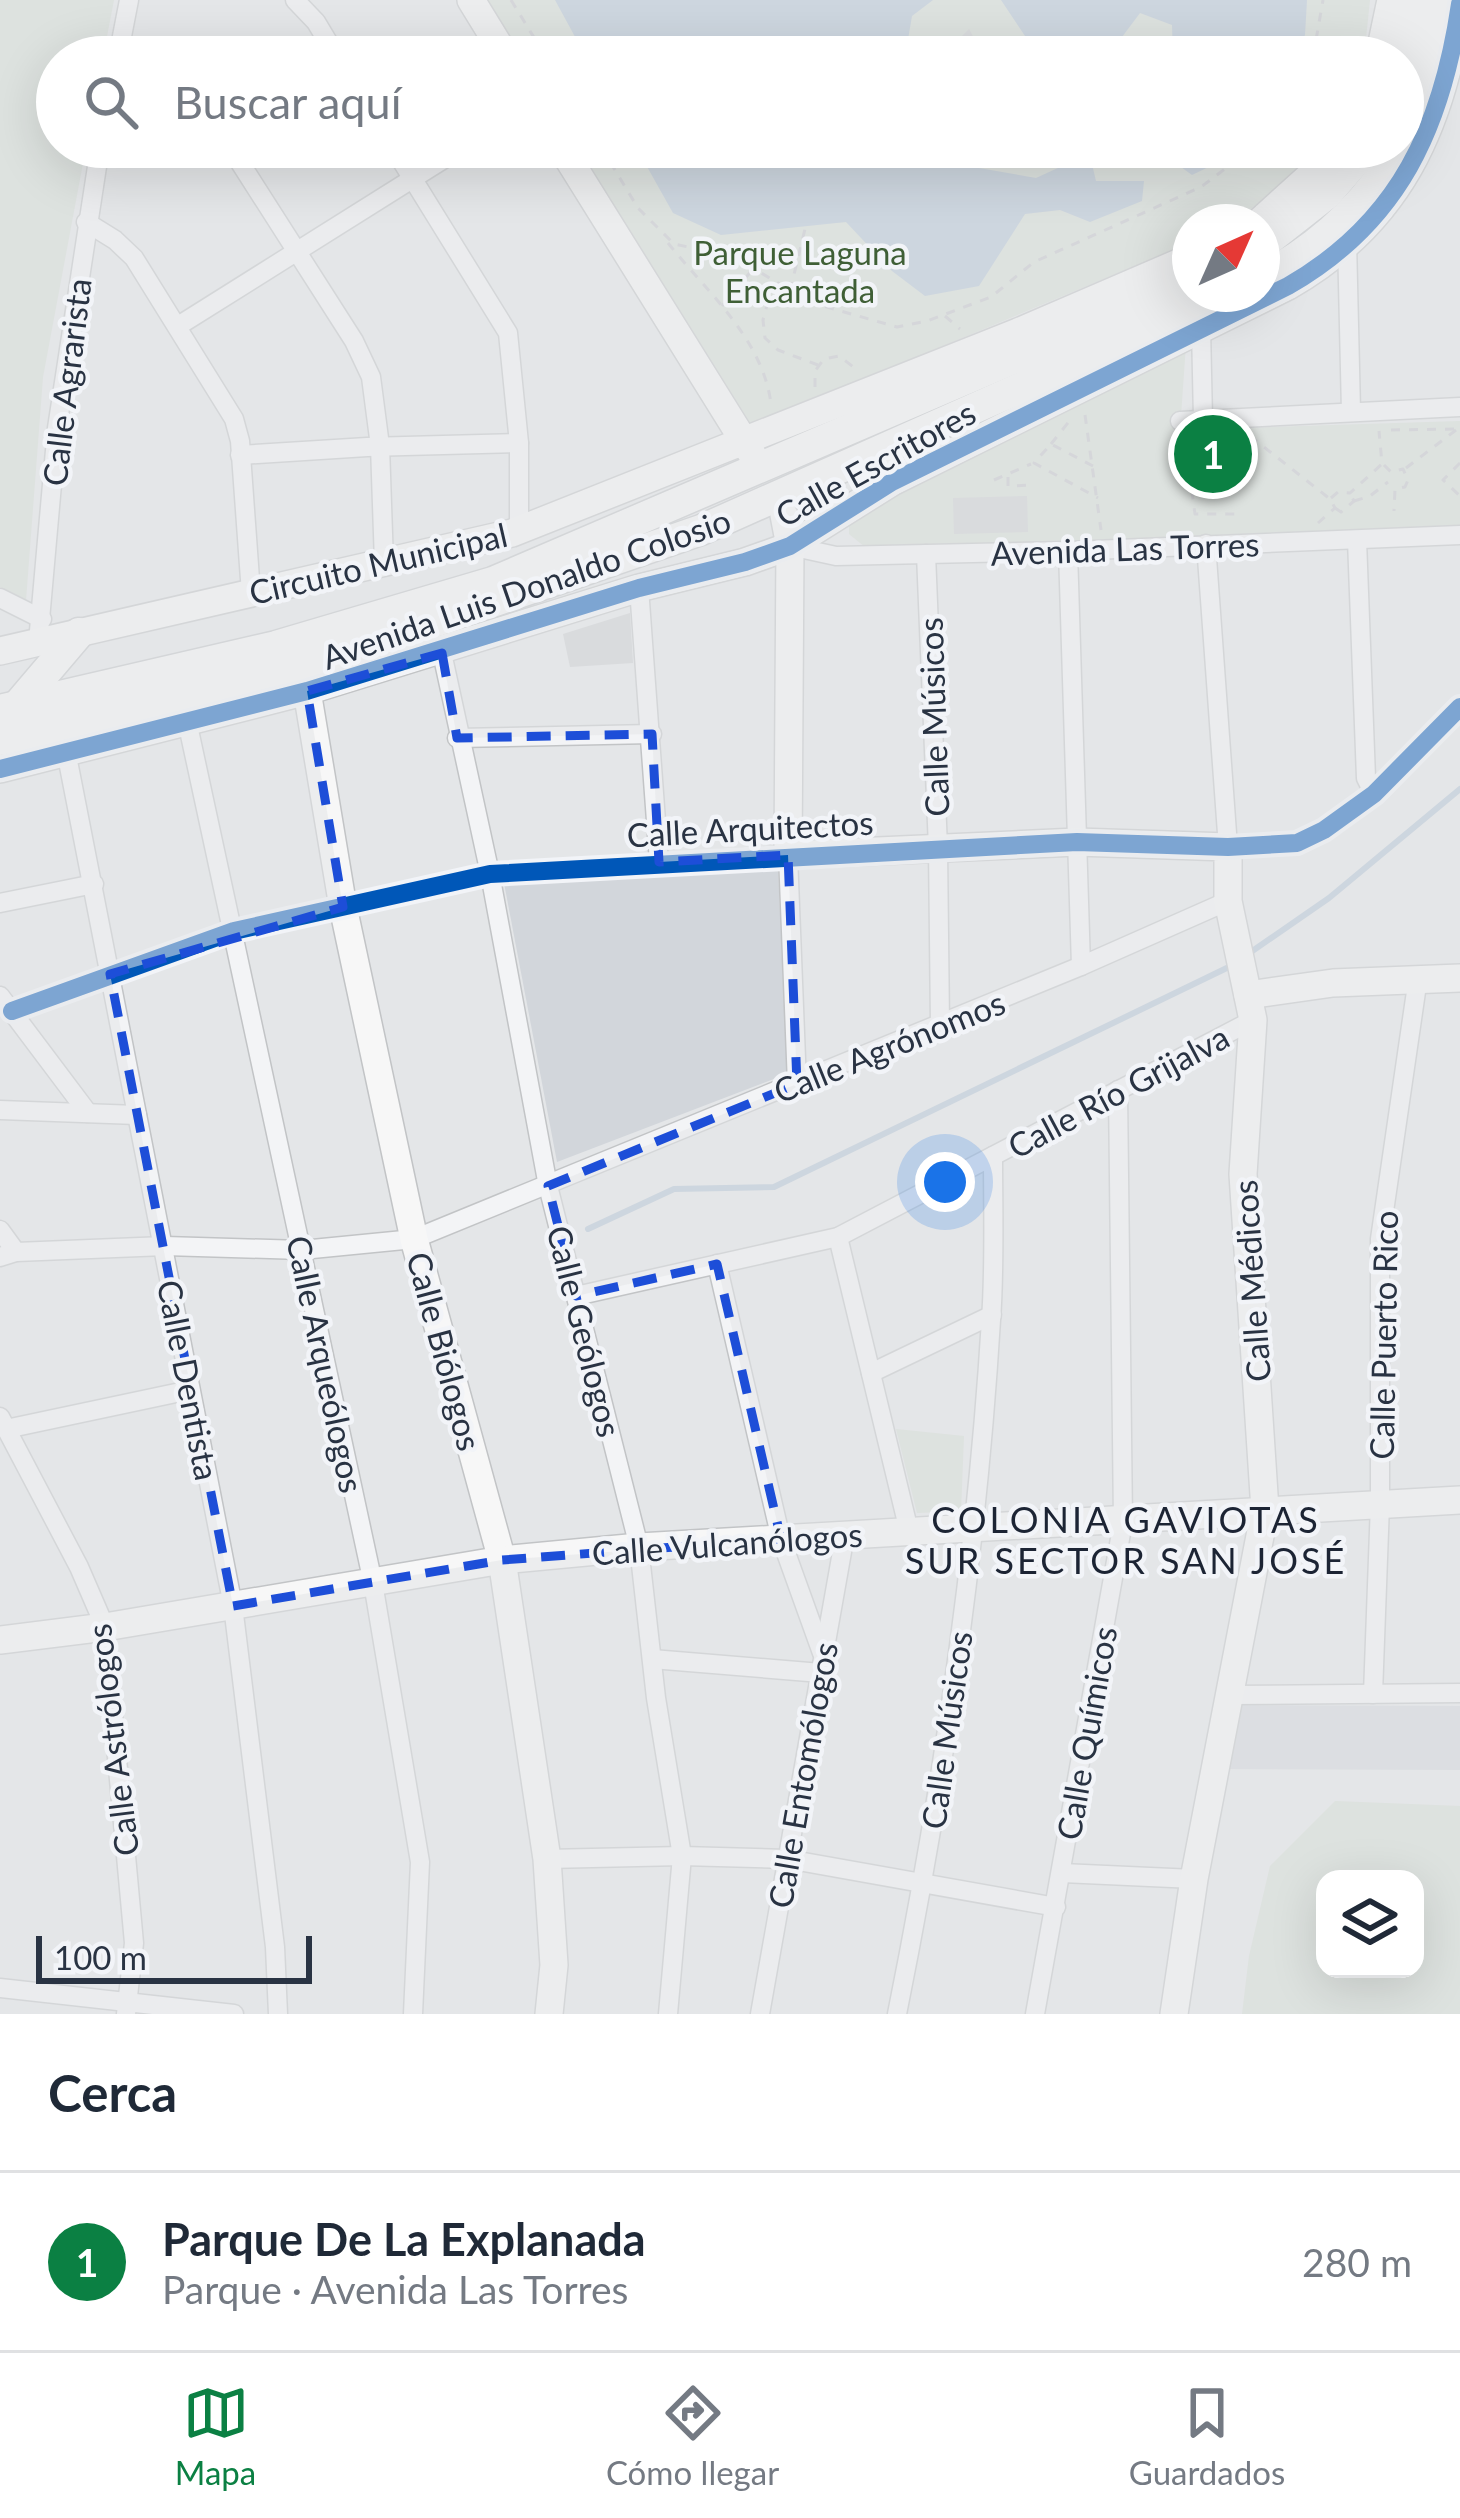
<!DOCTYPE html>
<html lang="es">
<meta charset="utf-8">
<style>
:root{--surface:#fff;--page:#f6f6f7;--text:#1f2937;--muted:#747a83;--line:#e0e1e3;--accent:#0b8043}
body{margin:0;font-family:Lato,sans-serif;background:var(--page);color:var(--text)}
.controls{position:absolute;right:36px;bottom:36px;display:grid;overflow:hidden;border-radius:24px;box-shadow:0 12px 48px #0002}
.controls button{width:108px;height:108px;display:grid;place-items:center;padding:0;border:0;border-bottom:3px solid var(--line);background:var(--surface);color:var(--text);font:60px sans-serif}
.compass{position:absolute;left:1172px;top:204px;width:108px;height:108px;border-radius:50%;background:var(--surface);box-shadow:0 12px 48px #0002;rotate:45deg}
.scale{position:absolute;left:36px;bottom:30px;width:276px;box-sizing:border-box;padding-left:12px;border:6px solid #293343;border-top:0;font-size:33px;line-height:42px;white-space:nowrap;color:#293343;-webkit-text-stroke:9px #f2f4f8;paint-order:stroke}
.you{position:absolute;left:945px;top:1182px;width:42px;height:42px;margin:-30px;border:9px solid #fff;border-radius:50%;background:#1a73e8;box-shadow:0 0 0 18px #1a73e833}
.badge{display:grid;place-items:center;width:78px;height:78px;border-radius:50%;background:var(--accent);color:#fff;font-size:39px;font-weight:700}
.pin{position:absolute;translate:-50% -50%;border:6px solid #fff;box-shadow:0 3px 12px #0006}
.list{margin:0;padding:0;list-style:none}
h2{display:flex;justify-content:space-between;align-items:center;height:156px;margin:0;padding:0 48px;font-size:51px}
h2 small{font-size:39px;font-weight:400;color:var(--muted)}
.list li{display:grid;grid-template-columns:78px 1fr auto;gap:36px;align-items:center;box-sizing:border-box;height:180px;padding:0 48px;border-top:3px solid var(--line)}
.list b{display:block;font-size:45px;white-space:nowrap}
.list p{margin:0;font-size:39px;white-space:nowrap;color:var(--muted)}
.list em{font-size:39px;font-style:normal;color:var(--muted)}
.icon{flex:none;width:66px;height:66px;fill:none;stroke:currentColor;stroke-width:2;stroke-linecap:round;stroke-linejoin:round}
.map{position:relative;flex:none;width:1460px;height:2014px;overflow:hidden}
.search{position:absolute;background:var(--surface);box-shadow:0 12px 48px #0002;left:36px;right:36px;top:36px;height:132px;display:flex;align-items:center;gap:30px;box-sizing:border-box;padding:0 42px;border-radius:66px;color:var(--muted);font-size:45px}
.sheet{height:336px;background:var(--surface)}
nav{display:flex;justify-content:space-around;align-items:center;box-sizing:border-box;height:168px;border-top:3px solid var(--line);background:var(--surface);font-size:33px;color:var(--muted)}
nav a{display:grid;justify-items:center;gap:6px}
nav .on{color:var(--accent)}
.map>svg:first-child{display:block}
.built{fill:#d2d6db}
.green{fill:#d5ddd4;fill-rule:evenodd}
.water{fill:#b2c3d4}
.lines{fill:none;stroke-linecap:round;stroke-linejoin:round}
.stream{stroke:#b2c3d4;stroke-width:6}
.building{fill:#ccced1}
.street-casing{stroke:#c2c4c6;stroke-width:21}
.secondary-casing{stroke:#c2c4c6;stroke-width:30}
.primary-casing{stroke:#c0c3c6;stroke-width:33}
.path{stroke:#c3c4c9;stroke-width:3;stroke-dasharray:9 9;stroke-linecap:butt}
.street{stroke:#f3f4f6;stroke-width:18}
.secondary{stroke:#f7f7f7;stroke-width:27}
.primary{stroke:#f7f7f7;stroke-width:30}
.cycleway-casing{stroke:#f2f4f8;stroke-width:26}
.cycleway{stroke:#0057b8;stroke-width:18}
.marked{fill:none;stroke:#1d4ed8;stroke-width:9;stroke-dasharray:24 15;stroke-linejoin:round}
.labels{text-anchor:middle;dominant-baseline:central;stroke-width:9;stroke-linejoin:round;paint-order:stroke}
.park-label{font-size:33px;fill:#3f5f36;stroke:#f2f4f8}
.street-label{font-size:33px;fill:#293343;stroke:#f2f4f8}
.neighbourhood-label{font-size:36px;letter-spacing:3px;fill:#1c2434;stroke:#f2f4f8}
</style>
<div class="map">
<svg width="1460" height="2014" viewBox="0 0 1460 2014">
<rect width="100%" height="100%" fill="#e4e6e8"/>
<g class="built">
<path d="M778 868 787 1074 557 1162 504 883Z"/>
<path d="M1239 1705 1460 1706V1770L1227 1769Z"/>
</g>
<g class="green">
<path d="M0 0H114L103 57H57V147H86L43 377 26 600 0 587Z"/>
<path d="M487 0H1370L1364 57H521Z"/>
<path d="M575 147H1319L1301 170 1234 222H1190V243L749 427Z"/>
<path d="M1186 344 1180 430 1460 421V531L865 547 849 534V518Z"/>
<path d="M896 1429 964 1436 961 1511 917 1513Z"/>
<path d="M1335 1801 1460 1806V2014H1242L1249 1956 1270 1866ZM1325 1879H1415V1969H1325Z"/>
</g>
<g class="water">
<path d="M555 0H933L912 16 905 57H586Z"/>
<path d="M1001 0H1307L1305 35 1294 57H1173L1172 25 1140 13 1113 49 1112 57H1039Z"/>
<path d="M636 147H953L979 168 1036 178 1071 162 1068 147H1095L1091 160 1096 181H1144L1142 201 1090 222 1060 210 1025 214 979 286 925 296 892 271 846 222 721 235 673 213Z"/>
<path d="M1171 147H1234L1217 163 1192 175 1170 159Z"/>
</g>
<g class="lines">
<g class="stream">
<path d="M1248 954 1329 898 1460 789"/>
<path d="M588 1229 674 1189 774 1187 1233 965"/>
</g>
</g>
<g class="building">
<path d="M969 29 984 57H948V50Z"/>
<path d="M1027 496 1028 532 954 534 953 498Z"/>
<path d="M630 613 633 663 570 667 563 634Z"/>
</g>
<g class="lines">
<defs>
<g id="street">
<path d="M295 0 316 22 337 57"/>
<path d="M118 57 129 0"/>
<path d="M230 147 354 341 371 377 380 446 384 563"/>
<path d="M393 147 508 333 519 443V531"/>
<path d="M86 222 115 240 134 258 234 419 240 441 251 593"/>
<path d="M1347 241 1351 411"/>
<path d="M178 326 463 147"/>
<path d="M1201 328 1203 420"/>
<path d="M1180 421 1460 407"/>
<path d="M240 455 367 447 519 443"/>
<path d="M1357 540 1366 778 1374 794"/>
<path d="M1206 544 1228 847C1250 846 1274 848 1294 843 1349 832 1421 747 1460 707"/>
<path d="M790 546 836 556 1068 551 1460 535"/>
<path d="M1068 551 1081 966"/>
<path d="M926 554 938 848 940 1025"/>
<path d="M639 588 659 862"/>
<path d="M0 598 42 619"/>
<path d="M38 642 57 428 100 147"/>
<path d="M442 653 490 874 548 1186 639 1547 656 1698 682 1856 668 2014"/>
<path d="M187 721 373 1583 420 1862 413 2014"/>
<path d="M457 738 652 734"/>
<path d="M66 751 233 1606 275 1947 278 2014"/>
<path d="M0 903 94 884"/>
<path d="M0 996 88 1113"/>
<path d="M12 1011 234 931 490 874 788 855 797 1084"/>
<path d="M0 1110 137 1115"/>
<path d="M0 1230 16 1252"/>
<path d="M838 1237 909 1531"/>
<path d="M0 1257 16 1252 165 1246 302 1250 414 1239 1081 966 1228 901"/>
<path d="M717 1264 781 1539 822 1653"/>
<path d="M576 1296 838 1237 1253 1020"/>
<path d="M871 1373 992 1315"/>
<path d="M0 1417 79 1567 105 1627 134 1943 126 2014"/>
<path d="M6 1429 190 1390"/>
<path d="M652 1659 821 1673"/>
<path d="M1373 1694 1380 1504V1239L1418 978"/>
<path d="M1230 1695 1460 1693"/>
<path d="M547 1859 682 1856 787 1859 1056 1907"/>
<path d="M1062 1873 1194 1879"/>
<path d="M0 1988 234 2014"/>
<path d="M760 2014 845 1535"/>
<path d="M897 2014C943 1785 977 1553 991 1320 995 1266 993 1211 993 1156"/>
<path d="M1035 2014 1123 1522 1118 1090"/>
</g>
<g id="secondary">
<path d="M471 0 506 57"/>
<path d="M1379 57 1391 0"/>
<path d="M561 147 752 454"/>
<path d="M1259 222 1312 174 1334 147"/>
<path d="M784 515 790 546 788 855 1077 842 1228 847V901L1253 1020 1243 1174 1265 1510 1194 1879 1174 2014"/>
<path d="M0 651 512 533 1018 332 1190 258"/>
<path d="M307 691 343 907 414 1239 502 1560 547 1859 554 1965 549 2014"/>
<path d="M0 769 307 691 639 588 745 562 790 546 892 482 1288 286C1400 222 1442 126 1460 4"/>
<path d="M1248 995 1333 983 1460 978"/>
<path d="M0 1640 105 1627 502 1560 639 1547 1460 1500"/>
</g>
<g id="primary">
<path d="M1403 68 1417 0"/>
<path d="M1403 141C1427 99 1439 48 1443 0"/>
<path d="M1262 245 1327 194 1368 147"/>
<path d="M1262 278C1320 247 1367 204 1400 147"/>
<path d="M17 706 79 633"/>
<path d="M0 710 276 646 493 582 1190 283"/>
<path d="M0 740 283 674 701 530 1231 294"/>
</g>
</defs>
<use href="#street" class="street-casing"/>
<use href="#secondary" class="secondary-casing"/>
<use href="#primary" class="primary-casing"/>
<g class="path">
<path d="M511 0 546 57"/>
<path d="M1313 57 1323 0"/>
<path d="M601 147 638 208 674 244 735 257 809 302 897 327 927 321 991 297 1034 262 1201 187 1254 147"/>
<path d="M668 243C707 292 763 339 771 404"/>
<path d="M773 283 763 320 765 338 778 350 818 365"/>
<path d="M790 291 805 229"/>
<path d="M722 306 753 269"/>
<path d="M945 316 960 329"/>
<path d="M815 387V371L824 359 839 356 856 369"/>
<path d="M1085 415 1101 530"/>
<path d="M1391 430 1460 429"/>
<path d="M1250 436 1330 499 1335 508 1318 523"/>
<path d="M1184 437 1195 514H1241"/>
<path d="M1051 444 1071 419"/>
<path d="M1188 454 1230 438"/>
<path d="M1460 463 1443 480 1460 496"/>
<path d="M1384 465 1391 472 1403 469 1408 480 1405 487 1395 489 1394 511"/>
<path d="M1093 466 1051 444 1034 463 1098 498"/>
<path d="M1406 468 1456 430"/>
<path d="M1008 477V486L1033 485"/>
<path d="M994 480 1031 464"/>
<path d="M1331 498 1338 492 1350 493 1382 464 1379 431"/>
<path d="M1354 501 1370 496 1388 482"/>
<path d="M1335 508 1341 512 1354 501 1350 494"/>
</g>
<use href="#street" class="street"/>
<use href="#secondary" class="secondary"/>
<use href="#primary" class="primary"/>
<defs>
<g id="cycleway">
<path d="M0 769 307 691 639 588 745 562 790 546 892 482 1288 286C1400 222 1442 126 1460 4"/>
<path d="M12 1011 234 931 490 874 1077 842 1228 847 1297 843 1324 830 1374 794 1460 707"/>
</g>
</defs>
<use href="#cycleway" class="cycleway-casing"/>
<use href="#cycleway" class="cycleway"/>
</g>
<path d="M0 0H1460V2014H0ZM442 653 457 738 652 734 659 862 788 855 797 1084 548 1186 576 1296 717 1264 781 1539 502 1560 233 1606 110 974 343 907 307 691Z" fill="#e4e6e8" fill-opacity=".55" fill-rule="evenodd"/>
<path class="marked" d="M442 653 457 738 652 734 659 862 788 855 797 1084 548 1186 576 1296 717 1264 781 1539 502 1560 233 1606 110 974 343 907 307 691Z"/>
<g class="labels">
<g class="park-label">
<text x="800" y="252">Parque Laguna<tspan x="800" dy="38">Encantada</tspan></text>
</g>
<g class="street-label">
<text transform="translate(66 382) rotate(-83)">Calle Agrarista</text>
<text transform="translate(875 463) rotate(-29)">Calle Escritores</text>
<text transform="translate(1125 548) rotate(-2)">Avenida Las Torres</text>
<text transform="translate(378 563) rotate(-13)">Circuito Municipal</text>
<text transform="translate(526 588) rotate(-19)">Avenida Luis Donaldo Colosio</text>
<text transform="translate(933 717) rotate(-92)">Calle Músicos</text>
<text transform="translate(750 828) rotate(-3)">Calle Arquitectos</text>
<text transform="translate(889 1046) rotate(-22)">Calle Agrónomos</text>
<text transform="translate(1118 1091) rotate(-28)">Calle Río Grijalva</text>
<text transform="translate(1251 1281) rotate(-94)">Calle Médicos</text>
<text transform="translate(585 1331) rotate(76)">Calle Geólogos</text>
<text transform="translate(1383 1335) rotate(-89)">Calle Puerto Rico</text>
<text transform="translate(445 1351) rotate(75)">Calle Biólogos</text>
<text transform="translate(326 1364) rotate(78)">Calle Arqueólogos</text>
<text transform="translate(189 1380) rotate(79)">Calle Dentista</text>
<text transform="translate(727 1543) rotate(-4)">Calle Vulcanólogos</text>
<text transform="translate(946 1730) rotate(-82)">Calle Músicos</text>
<text transform="translate(1086 1733) rotate(-80)">Calle Químicos</text>
<text transform="translate(112 1740) rotate(-97)">Calle Astrólogos</text>
<text transform="translate(802 1775) rotate(-80)">Calle Entomólogos</text>
</g>
<g class="neighbourhood-label">
<text x="1126" y="1519">COLONIA GAVIOTAS<tspan x="1126" dy="41">SUR SECTOR SAN JOSÉ</tspan></text>
</g>
</g>
</svg>
<div class="controls">
<button><svg class="icon" aria-label="layers" viewBox="0 0 24 24"><path d="M12 4l9 5-9 5-9-5zM3 14l9 5 9-5"/></svg></button>
</div>
<svg class="compass" viewBox="-18 -18 36 36"><path d="M0-13l5 13h-10z" fill="#e53935"/><path d="M0 13l5-13h-10z" fill="#747a83"/></svg>
<div class="scale">100 m</div>
<div class="you"></div>
<div class="pin badge" style="left:1213px;top:454px">1</div>
<div class="search"><svg class="icon" aria-label="search" viewBox="0 0 24 24"><circle cx="10" cy="10" r="6"/><path d="M15 15l6 6"/></svg>Buscar aquí</div>
</div>
<section class="sheet">
<h2>Cerca<small></small></h2>
<ul class="list">
<li><span class="badge">1</span><div><b>Parque De La Explanada</b><p>Parque · Avenida Las Torres</p></div><em>280 m</em></li>
</ul>
</section>
<nav>
<a class="on"><svg class="icon" aria-label="map" viewBox="0 0 24 24"><path d="M3 6l6-2 6 2 6-2v14l-6 2-6-2-6 2zM9 4v14M15 6v14"/></svg>Mapa</a>
<a><svg class="icon" aria-label="directions" viewBox="0 0 24 24"><path d="M12 3l9 9-9 9-9-9zM9 14v-3h6M13 9l2 2-2 2"/></svg>Cómo llegar</a>
<a><svg class="icon" aria-label="saved" viewBox="0 0 24 24"><path d="M7 4h10v16l-5-4-5 4z"/></svg>Guardados</a>
</nav>
